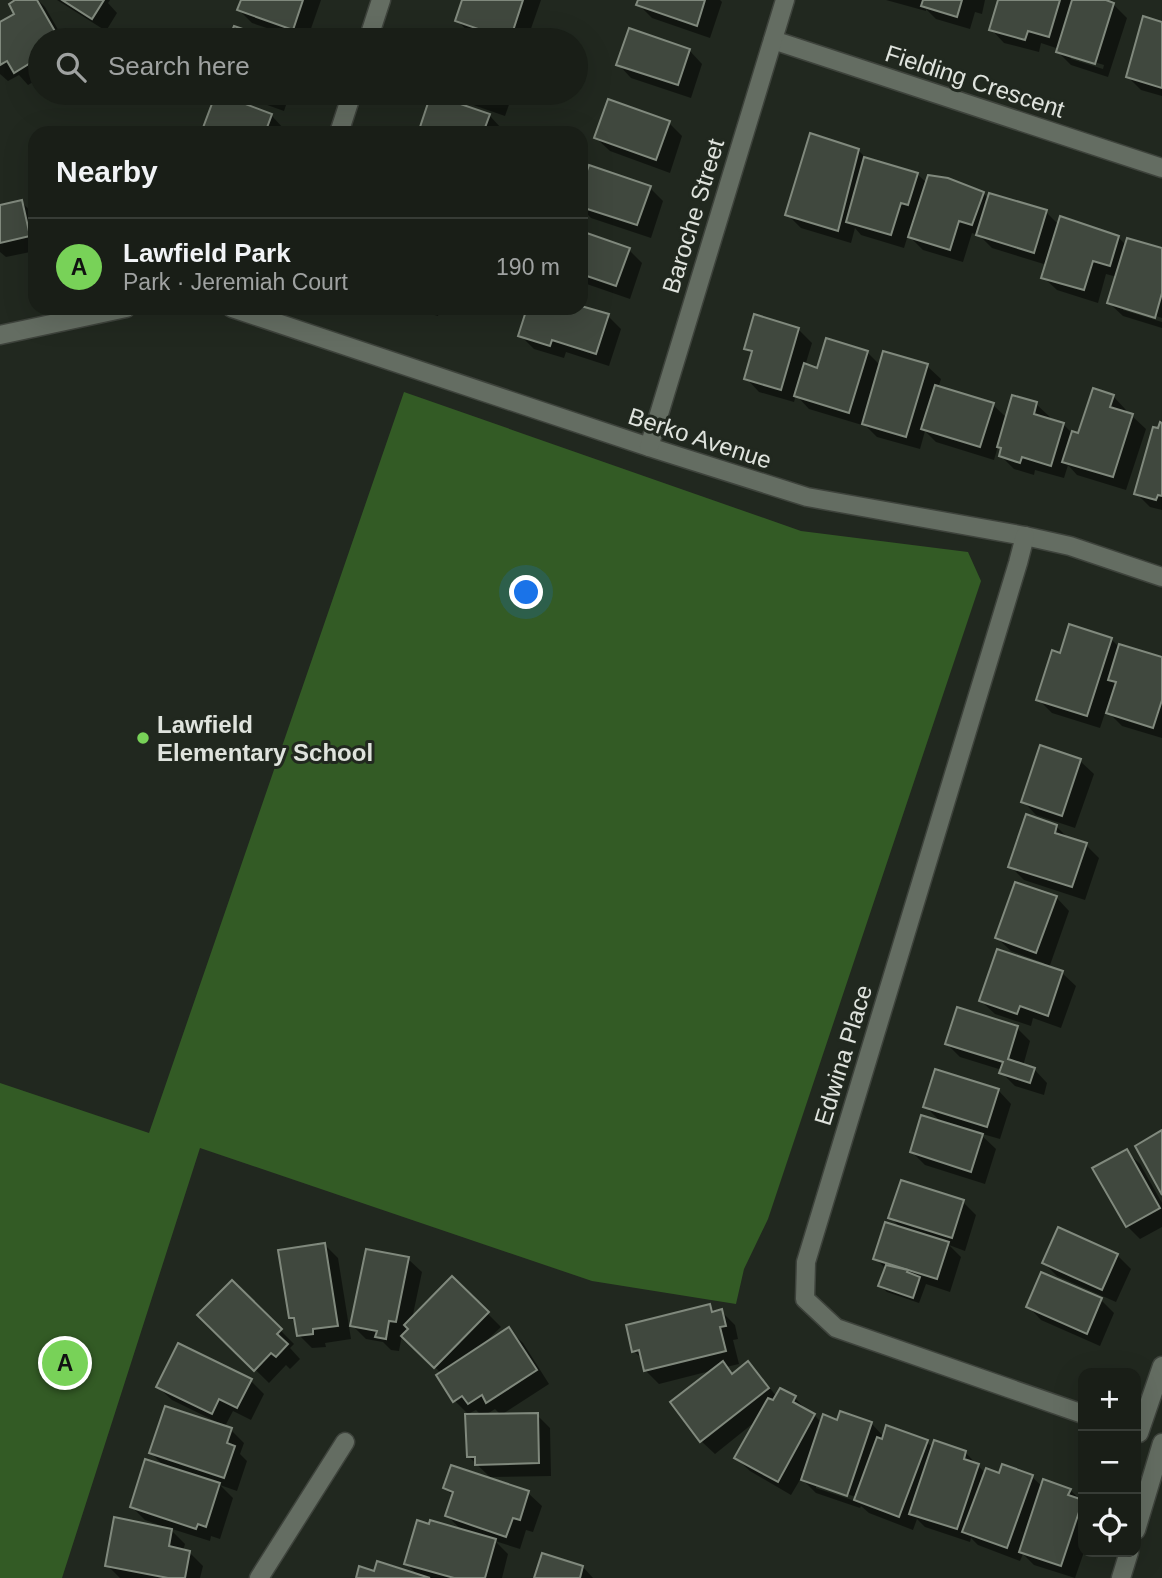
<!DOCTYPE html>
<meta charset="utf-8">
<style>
:root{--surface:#191e17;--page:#222720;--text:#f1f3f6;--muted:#9fa2a1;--line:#373c36;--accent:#78d258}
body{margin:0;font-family:Helvetica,sans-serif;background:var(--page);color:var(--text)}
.controls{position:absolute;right:21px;bottom:21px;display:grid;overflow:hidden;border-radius:14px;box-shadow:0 7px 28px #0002}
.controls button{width:63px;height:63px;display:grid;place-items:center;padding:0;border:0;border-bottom:2px solid var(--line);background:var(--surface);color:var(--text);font:35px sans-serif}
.you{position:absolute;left:527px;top:593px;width:24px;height:24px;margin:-18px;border:5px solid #fff;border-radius:50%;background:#1a73e8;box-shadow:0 0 0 10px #1a73e833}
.badge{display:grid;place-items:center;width:46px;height:46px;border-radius:50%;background:var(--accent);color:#111;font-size:23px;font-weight:700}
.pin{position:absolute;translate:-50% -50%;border:4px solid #fff;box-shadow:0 2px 7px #0006}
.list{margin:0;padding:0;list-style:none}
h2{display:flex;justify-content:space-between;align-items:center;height:91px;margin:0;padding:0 28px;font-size:30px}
h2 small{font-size:23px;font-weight:400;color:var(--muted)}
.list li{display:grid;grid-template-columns:46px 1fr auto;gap:21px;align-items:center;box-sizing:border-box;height:98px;padding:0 28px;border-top:2px solid var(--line)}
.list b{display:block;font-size:26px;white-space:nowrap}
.list p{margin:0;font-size:23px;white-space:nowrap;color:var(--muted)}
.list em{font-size:23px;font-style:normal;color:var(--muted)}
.icon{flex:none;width:38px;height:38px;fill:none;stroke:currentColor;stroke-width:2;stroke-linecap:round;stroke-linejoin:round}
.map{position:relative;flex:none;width:1162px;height:1578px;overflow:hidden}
.search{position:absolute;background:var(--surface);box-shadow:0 7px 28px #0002;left:28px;top:28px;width:560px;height:77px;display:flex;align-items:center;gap:18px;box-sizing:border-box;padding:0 24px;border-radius:38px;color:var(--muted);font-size:26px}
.panel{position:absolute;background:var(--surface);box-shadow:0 7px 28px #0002;left:28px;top:126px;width:560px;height:189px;border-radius:21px}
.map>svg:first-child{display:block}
.green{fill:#335b25}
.shadow{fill:#0007;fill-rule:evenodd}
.building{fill:#40483e;stroke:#80897d;stroke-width:2}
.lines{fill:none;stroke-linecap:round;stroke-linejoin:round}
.minor-casing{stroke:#3e433c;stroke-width:21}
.minor{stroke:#646d62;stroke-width:18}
.poi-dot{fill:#78d258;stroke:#21281f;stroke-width:2.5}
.labels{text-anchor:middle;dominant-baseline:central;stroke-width:6;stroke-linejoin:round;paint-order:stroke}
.street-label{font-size:24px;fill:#dfe3dd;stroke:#21281f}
.poi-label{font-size:24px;font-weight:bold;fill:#dfe3dd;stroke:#21281f;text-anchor:start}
</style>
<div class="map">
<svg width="1162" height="1578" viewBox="0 0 1162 1578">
<rect width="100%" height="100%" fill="#21281f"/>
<path class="green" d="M404 392 801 531 968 552 981 581 768 1219 744 1269 736 1304 592 1281 200 1148 62 1578H0V1083L149 1133Z"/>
<g class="shadow">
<path d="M19 0H38L45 7 64 40H40V78L28 85 19 75 8 81 0 74V24L17 15Z"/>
<path d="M57 0H110L108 3 117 13 106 31Z"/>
<path d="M242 0H321L307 40H302L252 23 239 10Z"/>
<path d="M463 0H541L527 40H489L476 36 481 40H452L455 32 475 39 457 20Z"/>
<path d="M640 0H720L722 2 710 38 652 18 638 4Z"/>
<path d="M886 0H985L982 14 975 12 970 29 936 19 926 9V11Z"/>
<path d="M1000 0H1101L1113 4 1127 18 1108 77 1071 65 1058 52 1059 49 1041 43 1039 52 1004 43 991 29ZM1071 55 1104 65 1103 69 1071 59Z"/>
<path d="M1162 23V96L1141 90 1128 77Z"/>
<path d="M689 50 702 64 691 98 631 78 618 64Z"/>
<path d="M234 93H290L284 111Z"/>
<path d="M446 93H513L505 116 450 97Z"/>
<path d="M271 115 284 129 283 133H203Z"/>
<path d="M489 115 502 129 501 133H420Z"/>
<path d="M669 123 682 136 670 173 610 151 596 138Z"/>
<path d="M858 150 867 159 917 174 927 183 983 193 989 199 1046 212 1059 225 1118 237 1127 246 1162 250V318L1123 306V310L1162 322V328L1123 316 1109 303 1117 277 1106 274 1098 303 1057 290 1043 277 1047 265 992 248 980 236 972 233 963 262 923 250 908 235 904 248 861 235 855 228 851 243 801 228 787 214Z"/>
<path d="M650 188 663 201 651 238 591 218 581 208V194Z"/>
<path d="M21 202 35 215V251L6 257 0 252V206Z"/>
<path d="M581 233 629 250 642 263 630 299 581 282Z"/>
<path d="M581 307 608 316 621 329 609 366 566 352 564 358 534 349 520 335 529 308Z"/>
<path d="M412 308H440L438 316Z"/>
<path d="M798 329 812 343 805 366 818 370 867 352 881 366H927L941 379 938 388 993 405 1007 418 1036 404 1050 417 1049 420 1063 424 1072 433 1079 435 1113 396 1126 410 1125 413 1132 416 1146 429 1126 490 1077 475 1068 465 1064 478 1035 470 1034 475 1014 469 1001 456 1002 450 998 446 994 460 936 442 925 431 920 449 877 437 863 423 862 425 809 409 796 395 794 402 759 392 746 378 752 355 746 348Z"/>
<path d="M1162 425V510L1150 507 1136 493Z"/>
<path d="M1111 639 1120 648 1162 659V738L1122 726 1106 710 1100 728 1052 713 1038 699 1061 655Z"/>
<path d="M1080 761 1094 774 1075 828 1036 815 1023 801Z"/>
<path d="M1056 826 1069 839 1086 845 1099 858 1085 900 1024 880 1010 866Z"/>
<path d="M1056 897 1069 911 1049 968 1062 973 1076 986 1061 1028 1033 1018 1031 1026 995 1014 981 1001 1043 966 1044 963 1011 951 997 938Z"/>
<path d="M1017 1028 1030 1041 1023 1066 1034 1069 1047 1083 1044 1095 1015 1086 1001 1072 1002 1070 960 1057 947 1044Z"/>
<path d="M998 1090 1011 1104 1000 1139 979 1133 996 1149 985 1184 925 1165 912 1152 942 1123 925 1106Z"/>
<path d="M1126 1151 1140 1164 1162 1203V1227L1140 1239 1127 1226Z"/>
<path d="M963 1202 976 1215 965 1251 949 1245 961 1257 950 1292 926 1284 919 1303 887 1292 880 1286 886 1269 875 1258 902 1229 890 1217Z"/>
<path d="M325 1245 338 1258 351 1339 325 1343 326 1347 312 1348 299 1335 297 1324 290 1318Z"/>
<path d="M1117 1255 1131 1269 1116 1302 1057 1276 1044 1263Z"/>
<path d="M408 1259 422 1272 412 1319 452 1278 501 1327 482 1345 509 1330 523 1343 549 1384 501 1415 495 1409 484 1416 537 1415 550 1428 551 1476 490 1477 468 1456 482 1416 476 1410 468 1414 455 1401 442 1374 402 1335 399 1351 391 1350 383 1342 366 1339 352 1325Z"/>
<path d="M232 1282 294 1344 290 1348 300 1359 290 1369 286 1365 269 1383 200 1315Z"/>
<path d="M1101 1300 1114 1313 1100 1346 1041 1320 1028 1306Z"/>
<path d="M709 1306 716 1312 721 1311 735 1325 738 1339 733 1340 739 1364 726 1367 734 1375 748 1363 761 1377 777 1397 795 1398 808 1412 814 1415 822 1423H871L884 1437 927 1442 933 1448 965 1452 985 1473 1032 1477 1043 1487 1070 1490 1083 1502 1084 1552 1075 1578 1034 1565 1023 1554 1020 1561 978 1545 971 1538 970 1542 925 1527 917 1519 913 1530 869 1513 861 1506 860 1508 816 1493 801 1478 791 1495 750 1471 736 1458 756 1421 715 1454 701 1441 714 1370 659 1384 645 1370 643 1360 634 1351ZM816 1484 856 1497 855 1501 816 1488Z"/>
<path d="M251 1381 264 1394 251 1420 233 1411 224 1428 231 1430 244 1443 240 1454 247 1461 237 1491 220 1485 233 1498 220 1539 211 1536 210 1541 169 1528 185 1544 183 1551 189 1552 203 1566 200 1578H120L107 1565 165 1529V1527L145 1520 132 1507 165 1467 151 1453 220 1426 221 1424 172 1400 158 1387Z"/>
<path d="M452 1467 528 1493 542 1506 533 1532 526 1530 520 1549 495 1541 508 1554 502 1578H357L375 1573 420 1577 406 1563 464 1532 447 1516 454 1497 445 1488Z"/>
<path d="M583 1567 593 1578H536Z"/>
</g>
<g class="building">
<path d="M15 0H37L60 40H40V57L14 73 7 61 0 65V22L14 14 9 4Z"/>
<path d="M62 0H104L92 19Z"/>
<path d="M241 0H303L293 30 237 10Z"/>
<path d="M462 0H523L510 40 455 21Z"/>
<path d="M638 0H705L697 26 636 5Z"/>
<path d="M923 0H962L957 17 921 6Z"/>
<path d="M998 0H1060L1049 37 1028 31 1025 40 989 30Z"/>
<path d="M1072 0H1106L1114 3 1095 64 1056 52Z"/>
<path d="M1143 16 1162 22V88L1126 77Z"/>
<path d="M234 26 275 40H228Z"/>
<path d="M629 28 690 49 678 85 616 65Z"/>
<path d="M454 30 482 40H450Z"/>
<path d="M216 93 272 114 265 133H201Z"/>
<path d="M461 93H495L492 103Z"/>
<path d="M431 94 490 114 483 133H418Z"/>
<path d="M608 99 670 121 656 160 594 138Z"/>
<path d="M810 133 859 149 838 231 785 215Z"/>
<path d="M864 157 918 173 908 205 901 203 891 235 846 222Z"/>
<path d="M589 165 651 186 637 225 581 207V188Z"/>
<path d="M928 175 948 178 984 192 972 225 959 221 950 250 908 237Z"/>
<path d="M989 193 1047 210 1034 253 976 235Z"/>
<path d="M22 200 30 236 0 243V205Z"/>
<path d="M1060 216 1119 236 1110 266 1093 261 1084 290 1041 278Z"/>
<path d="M581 231 630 248 616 286 581 274Z"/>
<path d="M1127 238 1162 248V293L1155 318 1107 303Z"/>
<path d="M581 306 609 314 596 354 552 340 550 346 518 336 527 308H581Z"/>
<path d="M754 314 799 328 781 390 744 379 752 351 744 349Z"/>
<path d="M826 338 868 351 849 413 794 396 804 363 817 368Z"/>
<path d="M883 351 928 364 906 437 862 424Z"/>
<path d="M935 385 994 403 980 447 921 429Z"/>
<path d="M1093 388 1114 395 1110 407 1133 414 1113 477 1062 462 1072 431 1078 433Z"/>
<path d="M1012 395 1037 402 1034 414 1064 423 1051 466 1022 457 1020 463 999 456 1001 448 997 447Z"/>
<path d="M1160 422 1162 423V496L1158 495 1156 500 1134 494 1153 427 1158 428Z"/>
<path d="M1069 624 1112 638 1087 716 1036 700 1052 650 1060 653Z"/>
<path d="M1119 644 1162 657V700L1153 728 1106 713 1116 682 1108 680Z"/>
<path d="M1040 745 1081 759 1062 816 1021 802Z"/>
<path d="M1026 814 1057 825 1055 833 1087 843 1072 887 1008 867Z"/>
<path d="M1015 882 1057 896 1036 953 995 938Z"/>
<path d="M997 949 1063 971 1048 1016 1020 1006 1017 1014 979 1001Z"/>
<path d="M957 1007 1018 1026 1008 1059 1035 1068 1030 1083 999 1073 1003 1062 945 1044Z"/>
<path d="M935 1069 999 1089 987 1127 923 1107Z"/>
<path d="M921 1115 983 1134 971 1172 910 1152Z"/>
<path d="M1162 1130V1195L1135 1146Z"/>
<path d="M1127 1149 1160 1208 1126 1227 1092 1168Z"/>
<path d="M901 1180 964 1200 952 1238 888 1218Z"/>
<path d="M885 1222 949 1242 937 1279 873 1259Z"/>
<path d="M1058 1227 1118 1254 1102 1290 1042 1263Z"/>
<path d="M325 1243 338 1326 313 1329V1334L297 1336 294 1318H289L278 1250Z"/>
<path d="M366 1249 409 1257 396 1322 389 1321 386 1339 375 1337 377 1331 350 1326Z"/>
<path d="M886 1265 908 1270 907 1272 920 1277 913 1298 878 1286Z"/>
<path d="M1041 1272 1102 1298 1087 1334 1026 1307Z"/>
<path d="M452 1276 489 1312 434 1368 401 1336 408 1329 404 1325Z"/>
<path d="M232 1280 282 1329 277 1334 288 1344 276 1357 271 1353 254 1371 197 1315Z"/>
<path d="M710 1304 712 1312 722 1309 726 1326 720 1327 726 1351 644 1371 639 1350 632 1352 626 1325Z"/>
<path d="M509 1327 537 1370 486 1403 482 1395 468 1404 462 1396 453 1402 436 1375Z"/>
<path d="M178 1343 252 1379 237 1408 219 1399 212 1414 156 1387Z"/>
<path d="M723 1361 732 1374 748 1361 769 1388 700 1442 670 1402Z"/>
<path d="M780 1388 796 1396 793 1402 815 1414 778 1482 734 1458 768 1398 773 1400Z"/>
<path d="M165 1406 232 1428 227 1443 235 1446 224 1478 149 1453Z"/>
<path d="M840 1411 872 1422 847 1496 801 1480 823 1414 837 1420Z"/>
<path d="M538 1413 539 1463 475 1465V1457H467L465 1414Z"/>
<path d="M886 1425 928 1440 899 1517 854 1500 877 1437 882 1439Z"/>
<path d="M934 1440 966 1451 964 1459 979 1464 957 1529 909 1514Z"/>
<path d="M145 1459 220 1483 206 1527 198 1524 196 1529 130 1507Z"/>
<path d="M1002 1464 1033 1475 1007 1548 962 1532 986 1468 999 1473Z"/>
<path d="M451 1465 529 1491 520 1520 513 1518 506 1537 445 1516 453 1492 443 1488Z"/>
<path d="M1043 1479 1071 1489 1068 1495 1083 1500 1061 1566 1019 1552Z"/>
<path d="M114 1517 172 1529 169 1546 190 1551 185 1578H168L105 1566Z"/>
<path d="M417 1520 429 1524 430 1520 496 1539 485 1578H454L404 1564Z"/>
<path d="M542 1553 583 1566 580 1578H534Z"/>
<path d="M377 1561 430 1578H356L359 1566 374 1571Z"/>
</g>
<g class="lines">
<defs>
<g id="minor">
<path d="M368 40 381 0"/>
<path d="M773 40 1162 168"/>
<path d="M339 133 352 93"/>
<path d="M232 308 649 447 807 497 1025 536 1070 546 1162 577"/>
<path d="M0 335 126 308"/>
<path d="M649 447 785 0"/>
<path d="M1025 536 1018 563 806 1262 805 1299 836 1328 1083 1414"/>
<path d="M1139 1433 1162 1366"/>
<path d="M1136 1530 1162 1443"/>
<path d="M259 1578 345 1442"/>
<path d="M1121 1578 1129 1552"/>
</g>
</defs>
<use href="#minor" class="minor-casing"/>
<use href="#minor" class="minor"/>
</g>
<circle class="poi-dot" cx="143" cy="738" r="7"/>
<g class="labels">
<g class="street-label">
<text transform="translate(975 81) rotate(18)">Fielding Crescent</text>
<text transform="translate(693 216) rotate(-73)">Baroche Street</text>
<text transform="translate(700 438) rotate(18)">Berko Avenue</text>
<text transform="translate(843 1055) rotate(-73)">Edwina Place</text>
</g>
<g class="poi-label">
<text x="157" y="724">Lawfield<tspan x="157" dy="28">Elementary School</tspan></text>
</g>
</g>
</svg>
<div class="controls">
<button>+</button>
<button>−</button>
<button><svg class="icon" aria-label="locate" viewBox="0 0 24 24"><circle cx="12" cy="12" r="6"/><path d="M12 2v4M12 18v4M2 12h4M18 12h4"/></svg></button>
</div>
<div class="you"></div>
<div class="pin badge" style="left:65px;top:1363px">A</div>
<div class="search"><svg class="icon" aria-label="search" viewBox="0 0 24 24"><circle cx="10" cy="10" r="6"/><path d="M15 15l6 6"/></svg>Search here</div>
<section class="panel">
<h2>Nearby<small></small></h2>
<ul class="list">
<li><span class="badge">A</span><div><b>Lawfield Park</b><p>Park · Jeremiah Court</p></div><em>190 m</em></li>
</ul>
</section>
</div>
